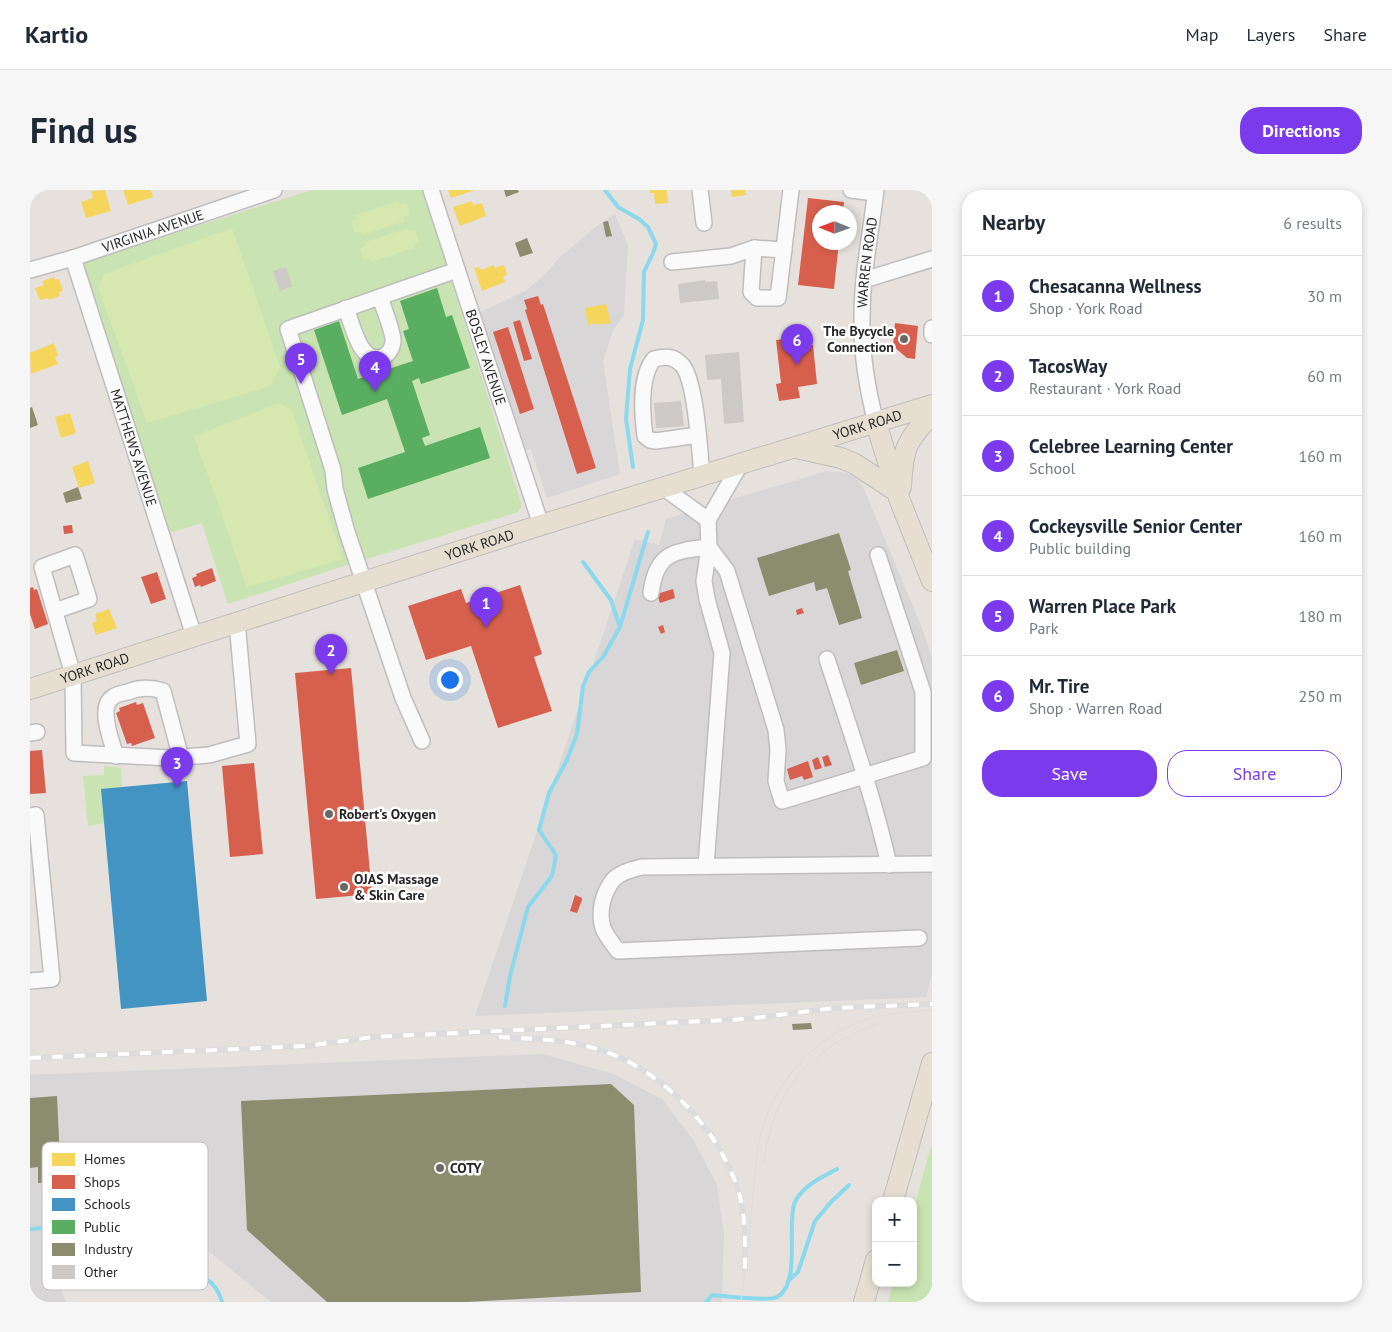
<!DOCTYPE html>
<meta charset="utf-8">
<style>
:root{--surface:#fff;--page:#f6f6f7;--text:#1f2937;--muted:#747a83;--line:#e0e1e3;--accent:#7c3aed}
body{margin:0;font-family:"PT Sans",sans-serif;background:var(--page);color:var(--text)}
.controls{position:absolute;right:15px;bottom:15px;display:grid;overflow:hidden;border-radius:10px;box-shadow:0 2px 8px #0003}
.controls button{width:45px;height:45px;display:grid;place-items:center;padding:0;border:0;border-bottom:1px solid var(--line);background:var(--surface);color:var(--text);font:25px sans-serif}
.compass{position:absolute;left:782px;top:15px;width:45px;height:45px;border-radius:50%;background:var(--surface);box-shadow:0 2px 8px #0003;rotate:271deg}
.you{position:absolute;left:419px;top:489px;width:18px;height:18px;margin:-12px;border:4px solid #fff;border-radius:50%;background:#1a73e8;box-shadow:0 0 0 8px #1a73e833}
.badge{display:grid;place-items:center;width:32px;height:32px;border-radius:50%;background:var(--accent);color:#fff;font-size:16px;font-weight:700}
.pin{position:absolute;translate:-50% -41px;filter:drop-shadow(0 1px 2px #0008)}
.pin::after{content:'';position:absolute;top:26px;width:18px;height:15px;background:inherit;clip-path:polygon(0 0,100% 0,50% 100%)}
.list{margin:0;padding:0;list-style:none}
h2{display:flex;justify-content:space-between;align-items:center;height:65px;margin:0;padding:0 20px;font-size:21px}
h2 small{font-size:16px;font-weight:400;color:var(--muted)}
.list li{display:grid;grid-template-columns:32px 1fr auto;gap:15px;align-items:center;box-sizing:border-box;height:80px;padding:0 20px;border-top:1px solid var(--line)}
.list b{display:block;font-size:19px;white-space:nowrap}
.list p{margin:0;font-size:16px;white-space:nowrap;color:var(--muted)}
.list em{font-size:16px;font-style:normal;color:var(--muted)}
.actions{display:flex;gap:10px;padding:15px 20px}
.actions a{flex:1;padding:11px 0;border:1px solid var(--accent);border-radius:20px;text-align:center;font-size:18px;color:var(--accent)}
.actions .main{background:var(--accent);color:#fff}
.map{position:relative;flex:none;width:902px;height:1112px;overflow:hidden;border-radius:20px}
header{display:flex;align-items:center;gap:30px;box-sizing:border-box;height:70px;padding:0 25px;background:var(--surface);border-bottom:1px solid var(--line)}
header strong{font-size:24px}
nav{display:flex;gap:28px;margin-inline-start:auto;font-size:18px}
.intro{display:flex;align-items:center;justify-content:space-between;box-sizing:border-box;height:120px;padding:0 30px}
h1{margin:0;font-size:35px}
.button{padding:12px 22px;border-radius:20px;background:var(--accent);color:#fff;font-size:18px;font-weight:700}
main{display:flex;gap:30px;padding:0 30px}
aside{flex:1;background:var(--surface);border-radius:20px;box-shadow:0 2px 8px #0003}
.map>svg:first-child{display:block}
.industrial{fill:#d9d6d8}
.green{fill:#c9e3b2}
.pitch{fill:#d6e8af}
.homes{fill:#f6d55c}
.shops{fill:#d6604d}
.schools{fill:#4393c3}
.public{fill:#5aae61}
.industry{fill:#8c8c6e}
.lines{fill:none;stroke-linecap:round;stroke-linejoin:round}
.stream{stroke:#8ad9ed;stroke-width:4}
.building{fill:#ccc9c6}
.minor-casing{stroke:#bfbdbe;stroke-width:18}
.major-casing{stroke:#bfbdbb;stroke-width:22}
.minor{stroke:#fbfafa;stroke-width:15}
.major{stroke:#e6dfd1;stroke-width:20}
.tram{stroke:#dcdcde;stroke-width:1}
.rail-casing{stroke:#dcdcde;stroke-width:5.5}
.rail{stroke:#fff;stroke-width:4;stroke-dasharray:11;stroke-linecap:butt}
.poi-dot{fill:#6a6866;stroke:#fff;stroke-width:2}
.labels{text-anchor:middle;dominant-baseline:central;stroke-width:5;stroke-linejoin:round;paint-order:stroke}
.street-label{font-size:14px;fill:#272727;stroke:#fff}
.poi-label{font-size:14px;font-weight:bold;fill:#272727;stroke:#fff;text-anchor:start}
.key{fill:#fff;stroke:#bebebe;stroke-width:1}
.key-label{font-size:14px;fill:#272727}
</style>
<header>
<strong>Kartio</strong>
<nav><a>Map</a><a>Layers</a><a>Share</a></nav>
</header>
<div class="intro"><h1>Find us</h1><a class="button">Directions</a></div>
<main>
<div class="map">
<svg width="902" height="1112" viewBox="0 0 902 1112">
<rect width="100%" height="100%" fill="#e6e1dc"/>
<g class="industrial">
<path d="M585 24 598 55 594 125 583 140 573 171 590 284 517 308 501 259 494 261 471 197 451 122 497 100 518 81 529 68 567 36Z"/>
<path d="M797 281 816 283 826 288 833 297 894 443 902 468V784L896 807 445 826 605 349 629 355 636 329Z"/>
<path d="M512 864 584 884 632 909 664 951 687 995 694 1044 692 1112H241L167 1052 147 1054 96 1020 97 1047 36 1071 37 1078 23 1081 36 1112H0V885Z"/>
</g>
<g class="green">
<path d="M282 0H393L492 316 488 322 314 376 198 414 172 333 136 344 50 73Z"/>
<path d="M74 576 91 578 92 597 74 633 58 636 53 586 74 585Z"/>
<path d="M902 953V1112H858L863 1093H883V1021Z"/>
</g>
<g class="pitch">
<path d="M368 11 370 15 377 13 380 24 373 27 375 31 332 45 331 41 325 43 321 31 327 29 326 25Z"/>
<path d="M202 38 250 177 241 196 117 233 68 97 74 84Z"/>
<path d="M378 38 379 42 385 40 389 52 383 54 384 58 342 72 340 68 334 70 330 58 336 56 335 52Z"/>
<path d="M249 213 262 220 313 369 217 397 164 246Z"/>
</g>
<g class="homes">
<path d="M75 0 81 21 56 28 51 12 63 8 61 1Z"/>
<path d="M93 0H121L123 7 98 15Z"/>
<path d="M418 0H445L421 8Z"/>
<path d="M620 0H637L638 13 625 14 624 3H620Z"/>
<path d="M701 0H715L716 5 702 7Z"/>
<path d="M897 0H902V15Z"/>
<path d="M442 11 443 15 452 13 456 26 430 36 423 17Z"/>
<path d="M464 75 465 78 474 75 477 84 473 87 475 92 452 101 444 78 449 77 451 80Z"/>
<path d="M24 87 25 90 29 89 33 101 29 102 30 106 19 110 18 108 10 110 5 98 14 95 12 91Z"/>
<path d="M576 114 581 133 567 135 566 133 558 135 555 118Z"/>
<path d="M24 153 28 166 25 167 28 174 1 184 0 163Z"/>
<path d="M40 223 46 243 31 248 25 227Z"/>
<path d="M58 271 65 293 49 298 42 277Z"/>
<path d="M79 419 87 438 66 445 62 433 67 431 65 424Z"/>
</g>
<g class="shops">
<path d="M778 8 814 12 813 22H789V52H809L804 99 768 95Z"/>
<path d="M508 106 511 115 513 114 566 278 547 284 495 120 497 119 494 110Z"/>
<path d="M490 130 502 169 494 171 483 132Z"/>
<path d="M865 133 888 136 885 169 877 168 863 156Z"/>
<path d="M478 137 504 219 490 224 463 142Z"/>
<path d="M763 148 764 157 783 155 787 194 768 197 770 208 749 211 746 194 751 193 746 150Z"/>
<path d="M42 335 43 343 34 344 33 336Z"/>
<path d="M182 378 186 391 171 397 170 395 165 397 162 388 167 386 166 384Z"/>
<path d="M127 382 136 409 121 414 111 387Z"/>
<path d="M490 395 512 464 504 467 522 521 468 538 441 456 396 470 378 416 431 399 436 413Z"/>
<path d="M3 397 4 400 7 399 18 434 5 439 0 424V398Z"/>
<path d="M643 399 645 408 630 413 627 404Z"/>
<path d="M772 418 774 423 767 425 766 420Z"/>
<path d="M633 435 635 442 631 444 628 437Z"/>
<path d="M321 478 342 704 286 709 265 483Z"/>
<path d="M106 512 107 515 113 513 125 548 102 556 101 553 97 554 86 523 90 521 89 518Z"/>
<path d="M12 560 16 603 0 604V561Z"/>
<path d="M798 565 802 575 795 577 792 567Z"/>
<path d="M788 567 792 578 785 580 782 570Z"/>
<path d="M778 571 783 587 774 590 772 586 760 590 757 579Z"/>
<path d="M224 573 233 664 200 667 192 576Z"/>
<path d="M545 705 552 708V710L547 723 540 721Z"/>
</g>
<path class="schools" d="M157 591 177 811 91 819 71 599Z"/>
<path class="public" d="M407 98 416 127 422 125 440 178 391 194 389 188 382 191 400 245 392 248 395 256 450 237 460 268 338 309 328 278 375 262 357 209 312 225 284 140 309 131 328 189 383 171 373 141 379 139 370 111Z"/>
<g class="industry">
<path d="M474 0H488L489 2 476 7Z"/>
<path d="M578 31 582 46 576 47 573 32Z"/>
<path d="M497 48 503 63 490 67 485 53Z"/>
<path d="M2 217 8 235 0 238V218Z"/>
<path d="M48 297 52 309 36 313 33 303Z"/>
<path d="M809 343 821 380 818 381 832 428 809 435 797 398 786 401 784 392 739 406 727 368Z"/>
<path d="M867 460 874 481 831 495 824 473Z"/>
<path d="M781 833 782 839 763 840 762 834Z"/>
<path d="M581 894 604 915 611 1102 437 1112H297L217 1040 211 911Z"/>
<path d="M27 906 31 992 8 993V977L0 978V908Z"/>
</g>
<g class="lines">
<g class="stream">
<path d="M575 0 588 17 609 29 618 37 626 54 623 63 614 82 613 130 600 179 596 229 603 277"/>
<path d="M553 372 581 410 590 437"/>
<path d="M475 816 480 786 498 717 522 686 526 665 509 640 519 603 537 570 547 544 553 496 559 482 573 467 590 437 618 342"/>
<path d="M0 1039 28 1037 78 1026 89 1027C100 1039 104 1054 117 1064 141 1083 182 1074 192 1112"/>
<path d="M758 1091 768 1082 785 1031 801 1012 819 995"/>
<path d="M676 1112 682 1105C695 1106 738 1112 747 1107 771 1094 757 1037 764 1015 765 1011 769 1005 772 1002 781 991 795 986 807 979"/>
</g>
</g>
<g class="building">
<path d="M256 77 262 96 250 101 243 81Z"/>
<path d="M675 90V92L687 91 689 109 650 113 648 94Z"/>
<path d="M709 162 714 232 694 234 691 189 677 190 675 165Z"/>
<path d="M651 211 654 236 626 238 624 213Z"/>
</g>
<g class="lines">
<defs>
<g id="minor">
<path id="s1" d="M401 0 511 335"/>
<path d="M670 0 674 33"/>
<path d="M821 0 845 3"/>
<path d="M724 58 754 60"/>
<path id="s2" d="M43 68 164 446"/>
<path d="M642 72 701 66 724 58 721 102 727 108H748L761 0"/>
<path id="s3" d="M0 80 43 68 244 0"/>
<path d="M834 90 902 69"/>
<path d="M316 118C322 133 330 175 352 167 358 165 362 159 363 152 364 143 353 117 350 107"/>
<path d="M902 138V145"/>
<path id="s4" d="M846 233C837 198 831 163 832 127 832 84 841 42 846 0"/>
<path d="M668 245 626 251 620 250 615 246C612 223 609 187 624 169 635 166 644 166 652 175 666 190 670 264 672 287"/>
<path d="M634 298 678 330 710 275"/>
<path d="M621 403C626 363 643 361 679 357L697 381 746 540 748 560 746 591 752 611 893 568V502L848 365"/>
<path d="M25 421 59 409 45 365 12 377 43 485 44 563 141 568 179 565 218 554 207 432"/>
<path d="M797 469C819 537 843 604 859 675"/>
<path d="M0 543 7 542"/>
<path d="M392 551 373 508 317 342 305 299 303 280 258 139 427 80"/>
<path d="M86 566C82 552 67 517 83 507 87 504 93 503 98 502 110 497 120 497 133 501L151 568"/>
<path d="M0 626 6 625 22 789 0 791"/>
<path d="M676 676 692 463 677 409 674 391 679 357 678 330"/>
<path d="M889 748 588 761C583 754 576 746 573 738 568 722 573 702 584 689 591 682 603 679 612 677L902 674"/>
</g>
<g id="major">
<path d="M846 233 870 311 902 391"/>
<path d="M766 258 811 268 825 274 866 301"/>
<path d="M871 297C873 259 875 252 902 224"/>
<path id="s5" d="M0 499 511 335 902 215"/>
<path d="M863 1011 902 873"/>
<path d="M834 1112 846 1070"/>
</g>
</defs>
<use href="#minor" class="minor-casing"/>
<use href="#major" class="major-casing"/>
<use href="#minor" class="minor"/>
<use href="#major" class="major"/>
<g class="tram">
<path d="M734 974C741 903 780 856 848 834"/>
<path d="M711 1112C715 1081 719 1049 722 1018 724 992 725 964 732 939 749 884 792 839 849 826 867 822 884 822 902 820"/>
</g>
<defs>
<g id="rail">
<path d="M469 847C500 849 531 849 560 857 626 873 690 938 709 1003 716 1028 715 1054 715 1079"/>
<path d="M0 868 277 856 343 847 716 829 804 818 902 814"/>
</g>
</defs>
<use href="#rail" class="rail-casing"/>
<use href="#rail" class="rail"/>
</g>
<g class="poi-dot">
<circle cx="874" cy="149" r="5"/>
<circle cx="299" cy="624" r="5"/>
<circle cx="314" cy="697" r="5"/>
<circle cx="410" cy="978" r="5"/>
</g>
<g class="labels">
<g class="street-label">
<text stroke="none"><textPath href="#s3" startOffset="129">VIRGINIA AVENUE</textPath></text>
<text stroke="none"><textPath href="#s4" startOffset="162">WARREN ROAD</textPath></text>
<text stroke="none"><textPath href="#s1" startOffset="176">BOSLEY AVENUE</textPath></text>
<text stroke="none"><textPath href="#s5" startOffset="878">YORK ROAD</textPath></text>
<text stroke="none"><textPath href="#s2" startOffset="199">MATTHEWS AVENUE</textPath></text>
<text stroke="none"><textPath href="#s5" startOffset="472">YORK ROAD</textPath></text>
<text stroke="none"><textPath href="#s5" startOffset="68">YORK ROAD</textPath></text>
</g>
<g class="poi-label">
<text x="864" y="141" text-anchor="end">The Bycycle<tspan x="864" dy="16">Connection</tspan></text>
<text x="309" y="624">Robert's Oxygen</text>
<text x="324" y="689">OJAS Massage<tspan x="324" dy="16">&amp; Skin Care</tspan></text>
<text x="420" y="978">COTY</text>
</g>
</g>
<rect x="12" y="952" width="166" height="148" rx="8" class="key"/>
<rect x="22" y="963" width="23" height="13" fill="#f6d55c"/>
<rect x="22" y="985" width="23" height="14" fill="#d6604d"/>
<rect x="22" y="1008" width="23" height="13" fill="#4393c3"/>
<rect x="22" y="1030" width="23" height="14" fill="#5aae61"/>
<rect x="22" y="1053" width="23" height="13" fill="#8c8c6e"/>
<rect x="22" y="1075" width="23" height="14" fill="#ccc9c6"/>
<g class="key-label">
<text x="54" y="974">Homes</text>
<text x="54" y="997">Shops</text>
<text x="54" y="1019">Schools</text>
<text x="54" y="1042">Public</text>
<text x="54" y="1064">Industry</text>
<text x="54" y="1087">Other</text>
</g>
</svg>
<div class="controls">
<button>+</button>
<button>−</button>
</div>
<svg class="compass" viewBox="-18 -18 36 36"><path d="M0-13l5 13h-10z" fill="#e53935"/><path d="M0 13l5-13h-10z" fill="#747a83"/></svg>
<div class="you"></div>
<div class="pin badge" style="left:456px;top:438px">1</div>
<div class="pin badge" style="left:301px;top:485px">2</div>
<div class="pin badge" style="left:147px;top:598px">3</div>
<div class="pin badge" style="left:345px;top:202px">4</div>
<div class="pin badge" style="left:271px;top:194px">5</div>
<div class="pin badge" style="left:767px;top:175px">6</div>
</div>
<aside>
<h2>Nearby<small>6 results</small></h2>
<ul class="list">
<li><span class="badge">1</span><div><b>Chesacanna Wellness</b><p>Shop · York Road</p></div><em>30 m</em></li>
<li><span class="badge">2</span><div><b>TacosWay</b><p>Restaurant · York Road</p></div><em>60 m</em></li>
<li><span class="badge">3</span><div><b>Celebree Learning Center</b><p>School</p></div><em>160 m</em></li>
<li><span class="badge">4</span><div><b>Cockeysville Senior Center</b><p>Public building</p></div><em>160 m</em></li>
<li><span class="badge">5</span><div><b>Warren Place Park</b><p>Park</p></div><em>180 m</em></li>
<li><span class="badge">6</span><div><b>Mr. Tire</b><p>Shop · Warren Road</p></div><em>250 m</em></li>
</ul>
<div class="actions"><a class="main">Save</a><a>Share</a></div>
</aside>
</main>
